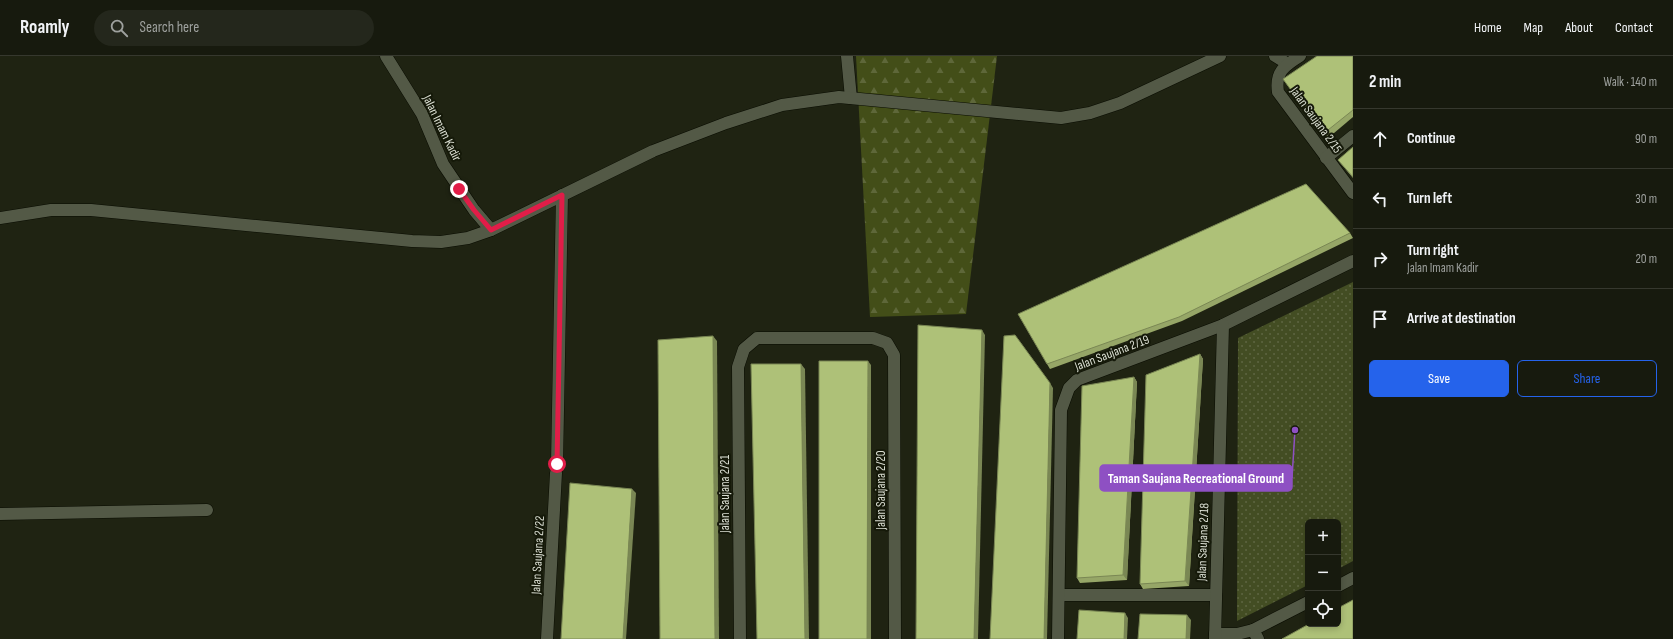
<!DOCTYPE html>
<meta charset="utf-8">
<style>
:root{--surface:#171a0e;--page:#24271c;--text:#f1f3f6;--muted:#9ea19e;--line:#36382e;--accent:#2563eb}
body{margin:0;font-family:"Sofia Sans Condensed",sans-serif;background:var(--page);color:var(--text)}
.controls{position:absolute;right:12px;bottom:12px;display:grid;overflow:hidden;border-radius:6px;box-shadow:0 2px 6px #0003}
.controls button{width:36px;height:36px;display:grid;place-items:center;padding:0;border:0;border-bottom:1px solid var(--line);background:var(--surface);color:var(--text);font:20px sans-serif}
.stop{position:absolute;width:12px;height:12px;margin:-9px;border:3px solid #e11d48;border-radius:50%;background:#fff}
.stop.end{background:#e11d48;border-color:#fff;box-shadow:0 1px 4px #0008}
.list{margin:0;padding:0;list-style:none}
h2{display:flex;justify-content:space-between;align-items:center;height:52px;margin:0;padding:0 16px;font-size:17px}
h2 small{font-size:13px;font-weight:400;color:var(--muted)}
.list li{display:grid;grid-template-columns:26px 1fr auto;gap:12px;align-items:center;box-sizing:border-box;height:60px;padding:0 16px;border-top:1px solid var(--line)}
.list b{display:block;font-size:15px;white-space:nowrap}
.list p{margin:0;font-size:13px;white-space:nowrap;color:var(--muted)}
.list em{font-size:13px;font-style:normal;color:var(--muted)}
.actions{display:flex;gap:8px;padding:12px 16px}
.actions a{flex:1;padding:9px 0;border:1px solid var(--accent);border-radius:6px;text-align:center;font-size:14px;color:var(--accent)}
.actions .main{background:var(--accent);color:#fff}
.icon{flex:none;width:22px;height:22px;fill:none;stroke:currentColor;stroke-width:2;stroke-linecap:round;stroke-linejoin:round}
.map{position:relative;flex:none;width:1353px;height:583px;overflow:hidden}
header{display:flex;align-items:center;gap:24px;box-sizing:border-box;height:56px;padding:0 20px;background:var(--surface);border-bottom:1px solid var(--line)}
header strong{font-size:19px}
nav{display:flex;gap:22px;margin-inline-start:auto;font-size:14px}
.search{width:280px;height:36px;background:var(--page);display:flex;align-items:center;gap:10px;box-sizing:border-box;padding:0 14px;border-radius:22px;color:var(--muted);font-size:15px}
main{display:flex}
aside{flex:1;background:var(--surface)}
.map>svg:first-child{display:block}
.grass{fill:url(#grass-dots)}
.forest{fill:url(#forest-firs)}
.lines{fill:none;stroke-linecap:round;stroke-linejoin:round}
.lane-casing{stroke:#090c01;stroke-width:13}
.street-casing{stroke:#090c01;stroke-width:13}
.lane{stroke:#535946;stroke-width:12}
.street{stroke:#535946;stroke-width:12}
.wall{fill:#96a667}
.shaded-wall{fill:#7a8754}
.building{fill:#aec178;stroke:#7a8754}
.route{stroke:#e11d48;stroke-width:5}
.labels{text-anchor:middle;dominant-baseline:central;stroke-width:4;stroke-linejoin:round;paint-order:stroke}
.street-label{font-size:13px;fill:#daded2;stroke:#151909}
.leader{fill:none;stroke:#8e50c3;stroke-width:1.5}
.callout-dot{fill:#8e50c3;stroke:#151909;stroke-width:1.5}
.callout{fill:#8e50c3;stroke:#8e50c3;stroke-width:1.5}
.callout-label{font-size:14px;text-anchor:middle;font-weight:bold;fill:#fff}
</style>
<header>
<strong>Roamly</strong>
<div class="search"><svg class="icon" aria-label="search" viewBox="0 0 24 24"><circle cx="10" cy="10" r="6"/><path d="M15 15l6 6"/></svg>Search here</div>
<nav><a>Home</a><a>Map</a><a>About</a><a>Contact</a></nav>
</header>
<main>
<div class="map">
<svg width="1353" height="583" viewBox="0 0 1353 583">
<defs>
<pattern id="grass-dots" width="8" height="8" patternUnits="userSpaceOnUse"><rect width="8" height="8" fill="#434d23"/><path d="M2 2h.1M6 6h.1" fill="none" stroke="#5e6642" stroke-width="1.8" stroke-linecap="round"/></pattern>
<pattern id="forest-firs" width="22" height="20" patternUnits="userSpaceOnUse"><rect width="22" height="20" fill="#434e18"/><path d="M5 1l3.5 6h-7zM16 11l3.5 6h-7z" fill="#5e6739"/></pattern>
</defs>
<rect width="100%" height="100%" fill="#1f2312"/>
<path class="grass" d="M1353 226V505L1338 513V466H1308V529L1237 565 1238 282Z"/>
<path class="forest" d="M856 0H997L966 258 870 261Z"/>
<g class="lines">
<defs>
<path id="lane" d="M1253 574 1258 583"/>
<g id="street">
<path d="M386 0 422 58 443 108 474 154 491 174"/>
<path d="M847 0 851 42"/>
<path d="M1275 0 1288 8"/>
<path d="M1300 0C1284 10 1275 16 1278 36L1353 137"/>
<path d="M1326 102 1353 80"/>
<path d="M0 162 51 154H91L412 185 441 186 468 182 491 174 653 95 726 67 782 49 839 41 1061 62 1090 57 1120 47 1220 0"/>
<path d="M557 408 562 139"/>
<path d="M0 458 207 454"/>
<path d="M1338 530 1353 522"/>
<path d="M1059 539H1216"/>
<path d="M1215 578H1237L1253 574 1308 546"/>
<path d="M547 583 556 417"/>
<path d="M740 583 738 311 744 293 757 282H873L887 287 894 299 895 583"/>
<path d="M1058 583 1061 354 1069 332 1077 324 1223 269 1353 205"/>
<path d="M1215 583 1223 269"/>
</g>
</defs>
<use href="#lane" class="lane-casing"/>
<use href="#street" class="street-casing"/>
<use href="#lane" class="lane"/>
<use href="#street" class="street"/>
</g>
<g class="wall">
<path d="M1353 0V61L1327 83 1283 23Z"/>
<path d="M1353 91V122L1338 104Z"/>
<path d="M1350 177 1353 182 1182 265 1050 313 1047 308Z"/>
<path d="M1200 298 1203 303 1189 530 1143 533 1140 528Z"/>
<path d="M1134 321 1137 326 1127 524 1080 527 1077 522Z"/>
</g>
<g class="shaded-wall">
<path d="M982 274 985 279 978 583H974Z"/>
<path d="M713 280 717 285 719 583H715Z"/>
<path d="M1200 298 1203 303 1189 530 1185 525Z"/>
<path d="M868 305 871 309V583H867Z"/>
<path d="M801 308 805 313 809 583H805Z"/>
<path d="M1134 321 1137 326 1127 524 1123 519Z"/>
<path d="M1050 327 1053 332 1047 583H1044Z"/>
<path d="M632 433 636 437 626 583H623Z"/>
<path d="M1125 557 1128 562 1127 583H1124Z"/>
<path d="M1187 559 1191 564 1190 583H1186Z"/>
</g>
<g class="building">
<path d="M1317 0H1353V54L1323 78 1283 23Z"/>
<path d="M1353 91V121L1338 104Z"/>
<path d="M1306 128 1350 177 1179 261 1047 308 1018 258Z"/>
<path d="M918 269 982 274 974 583H916Z"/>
<path d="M1015 279 1050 327 1044 583H990L1004 280Z"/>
<path d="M713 280 715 583H660L658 284Z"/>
<path d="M1200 298 1185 525 1140 528 1146 319Z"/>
<path d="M819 305H868L867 583H819Z"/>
<path d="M751 308H801L805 583H757Z"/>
<path d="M1134 321 1123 519 1077 522 1082 330Z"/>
<path d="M570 427 632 433 623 583H561Z"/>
<path d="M1353 544V583H1282L1309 568H1338V552Z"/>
<path d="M1079 554 1125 557 1124 583H1077Z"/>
<path d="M1140 558 1187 559 1186 583H1138Z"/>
</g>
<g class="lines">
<path class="route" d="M459 133 474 154 491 174 562 139 557 408"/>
</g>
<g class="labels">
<g class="street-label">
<text transform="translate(1316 64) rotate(54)">Jalan Saujana 2/15</text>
<text transform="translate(442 72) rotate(64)">Jalan Imam Kadir</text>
<text transform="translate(1112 297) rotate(-21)">Jalan Saujana 2/19</text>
<text transform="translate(881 434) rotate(-90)">Jalan Saujana 2/20</text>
<text transform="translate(725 438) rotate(-90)">Jalan Saujana 2/21</text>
<text transform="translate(1203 486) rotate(-88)">Jalan Saujana 2/18</text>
<text transform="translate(538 499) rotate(-87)">Jalan Saujana 2/22</text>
</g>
</g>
<path class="leader" d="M1295 374L1292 422"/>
<circle class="callout-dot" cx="1295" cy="374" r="4"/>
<rect class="callout" x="1100" y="409" width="192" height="26" rx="4"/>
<g class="callout-label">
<text x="1196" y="427">Taman Saujana Recreational Ground</text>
</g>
</svg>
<div class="controls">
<button>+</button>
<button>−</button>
<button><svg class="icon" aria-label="locate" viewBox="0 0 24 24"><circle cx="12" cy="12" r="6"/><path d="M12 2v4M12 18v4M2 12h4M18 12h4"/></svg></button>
</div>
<div class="stop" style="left:557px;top:408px"></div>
<div class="stop end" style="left:459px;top:133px"></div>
</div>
<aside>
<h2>2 min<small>Walk · 140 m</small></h2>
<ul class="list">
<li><svg class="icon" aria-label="ahead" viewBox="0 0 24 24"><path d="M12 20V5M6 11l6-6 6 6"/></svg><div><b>Continue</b></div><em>90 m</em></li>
<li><svg class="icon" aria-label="left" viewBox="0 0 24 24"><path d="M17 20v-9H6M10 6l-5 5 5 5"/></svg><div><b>Turn left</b></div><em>30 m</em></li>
<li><svg class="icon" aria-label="right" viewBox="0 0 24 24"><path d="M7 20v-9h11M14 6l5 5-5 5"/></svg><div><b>Turn right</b><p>Jalan Imam Kadir</p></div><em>20 m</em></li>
<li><svg class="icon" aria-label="arrive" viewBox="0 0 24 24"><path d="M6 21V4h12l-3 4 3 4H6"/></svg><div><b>Arrive at destination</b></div></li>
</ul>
<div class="actions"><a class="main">Save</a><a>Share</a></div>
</aside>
</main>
